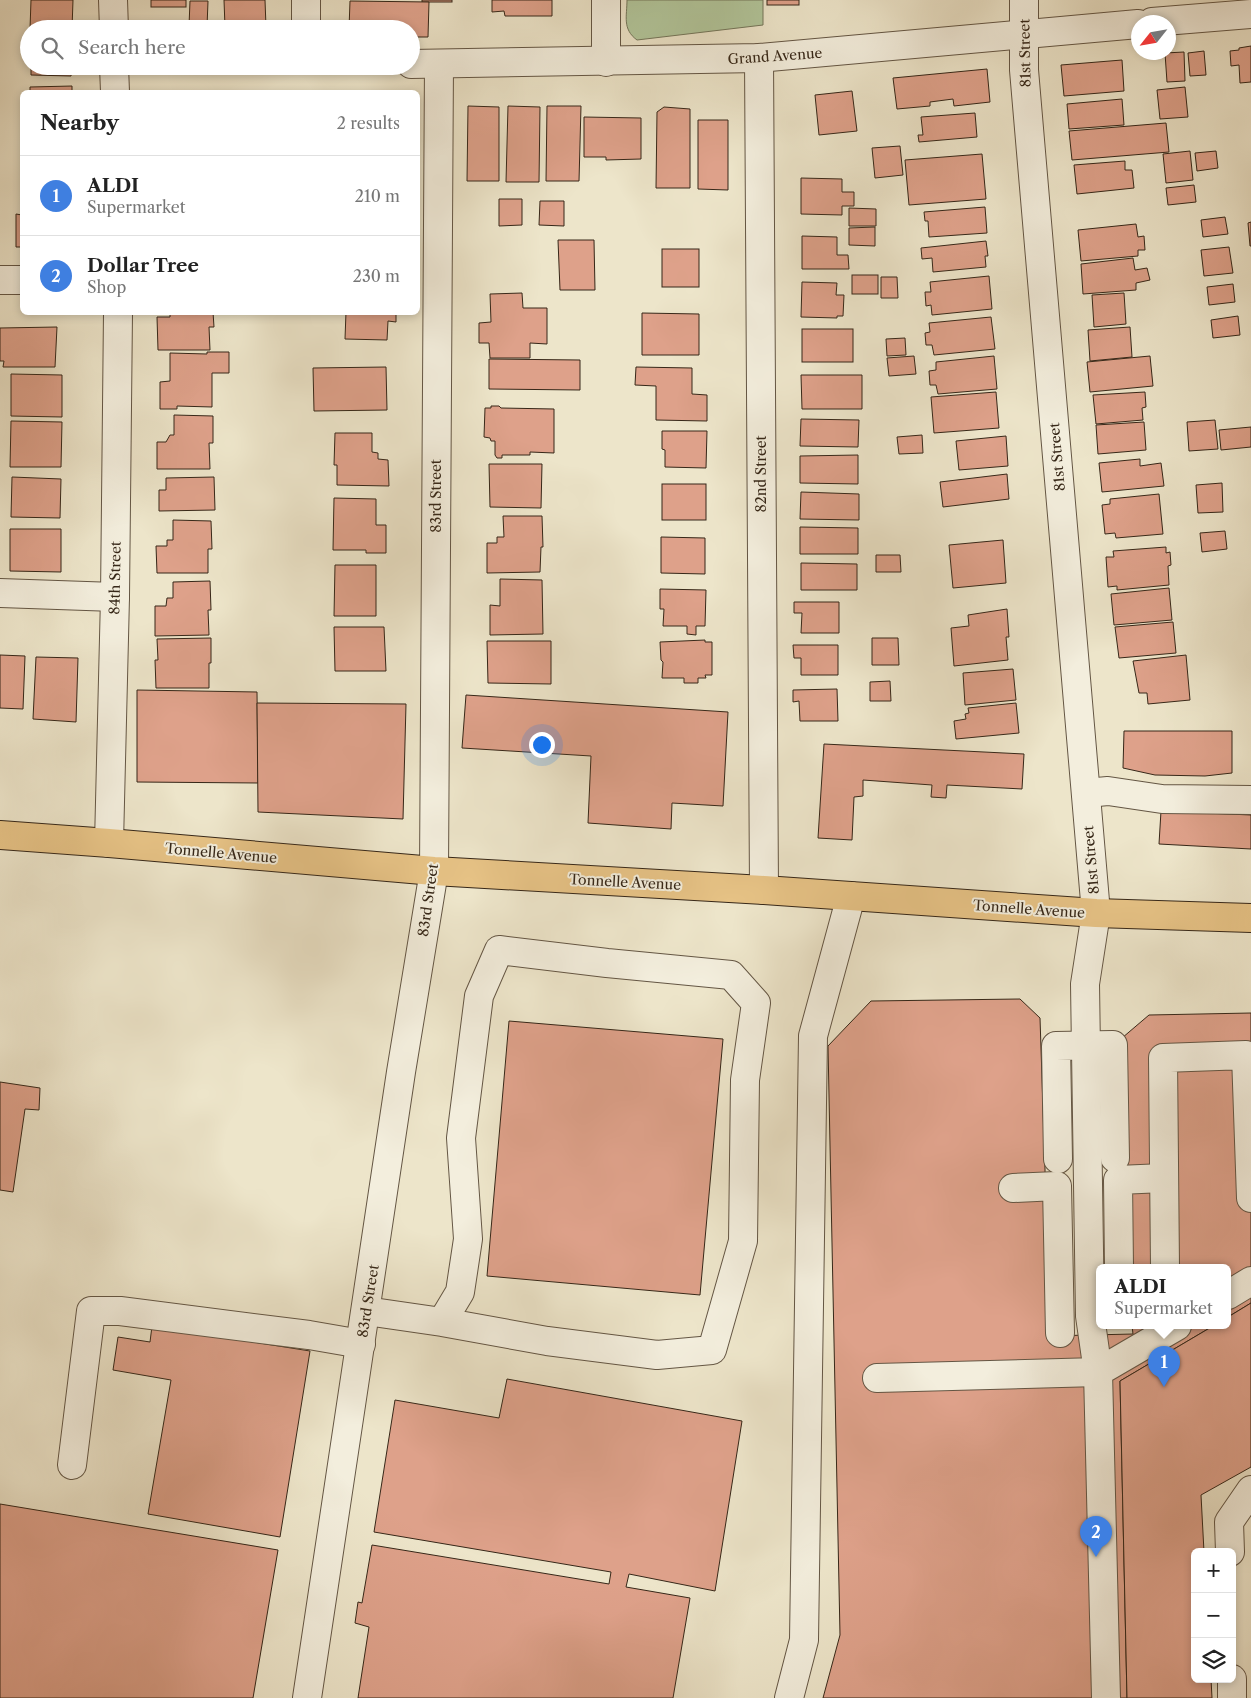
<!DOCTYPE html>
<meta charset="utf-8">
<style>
:root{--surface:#fff;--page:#f6f6f6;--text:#222;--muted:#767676;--line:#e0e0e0;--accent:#0f766e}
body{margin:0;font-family:"Libre Caslon Text",serif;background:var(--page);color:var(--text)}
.controls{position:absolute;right:15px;bottom:15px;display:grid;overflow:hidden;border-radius:8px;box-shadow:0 2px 8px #0003}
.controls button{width:45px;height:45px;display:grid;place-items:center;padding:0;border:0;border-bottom:1px solid var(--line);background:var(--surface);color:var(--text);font:25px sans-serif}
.compass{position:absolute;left:1131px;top:15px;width:45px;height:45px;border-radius:50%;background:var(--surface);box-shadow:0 2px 8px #0003;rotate:239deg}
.you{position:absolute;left:541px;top:744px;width:18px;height:18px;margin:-12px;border:4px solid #fff;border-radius:50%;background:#1a73e8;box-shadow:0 0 0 8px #1a73e833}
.badge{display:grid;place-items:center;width:32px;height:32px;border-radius:50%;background:var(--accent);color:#fff;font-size:16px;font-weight:700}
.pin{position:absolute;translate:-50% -41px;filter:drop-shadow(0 1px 2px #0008)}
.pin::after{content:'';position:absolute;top:26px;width:18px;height:15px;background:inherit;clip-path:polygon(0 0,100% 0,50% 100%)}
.popup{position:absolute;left:1096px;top:1264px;width:135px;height:65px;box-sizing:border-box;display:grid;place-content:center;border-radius:8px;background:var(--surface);filter:drop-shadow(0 1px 4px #0005);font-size:16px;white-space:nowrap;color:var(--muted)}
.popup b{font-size:19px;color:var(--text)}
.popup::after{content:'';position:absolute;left:50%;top:100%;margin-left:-10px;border:10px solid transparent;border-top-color:var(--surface)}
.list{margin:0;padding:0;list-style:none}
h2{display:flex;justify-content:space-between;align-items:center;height:65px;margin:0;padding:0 20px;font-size:21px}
h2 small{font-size:16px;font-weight:400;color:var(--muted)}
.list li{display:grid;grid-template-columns:32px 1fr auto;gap:15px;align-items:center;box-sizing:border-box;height:80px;padding:0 20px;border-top:1px solid var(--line)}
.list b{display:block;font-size:19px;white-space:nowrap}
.list p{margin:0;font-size:16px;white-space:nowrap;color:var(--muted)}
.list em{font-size:16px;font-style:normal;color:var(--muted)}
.icon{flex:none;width:28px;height:28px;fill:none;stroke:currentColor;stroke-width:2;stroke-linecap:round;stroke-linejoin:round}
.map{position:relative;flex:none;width:1251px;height:1698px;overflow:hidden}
.search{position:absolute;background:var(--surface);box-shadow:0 2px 8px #0003;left:20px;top:20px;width:400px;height:55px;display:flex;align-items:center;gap:12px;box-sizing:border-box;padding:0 18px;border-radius:28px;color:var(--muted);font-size:19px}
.panel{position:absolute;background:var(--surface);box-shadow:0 2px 8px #0003;left:20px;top:90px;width:400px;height:225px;border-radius:8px}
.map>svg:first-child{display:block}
.green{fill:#b2c69b;stroke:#74765a}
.building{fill:#dea18a;stroke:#362718}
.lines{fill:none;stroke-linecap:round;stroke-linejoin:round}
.minor-casing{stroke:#645644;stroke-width:30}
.major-casing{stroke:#362718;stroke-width:30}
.minor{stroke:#f3eedd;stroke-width:28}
.major{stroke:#e6c285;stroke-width:28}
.labels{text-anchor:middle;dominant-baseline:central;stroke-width:4;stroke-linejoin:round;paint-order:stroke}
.street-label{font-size:14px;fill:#362718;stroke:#f3eedd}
</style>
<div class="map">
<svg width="1251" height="1698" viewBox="0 0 1251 1698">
<rect width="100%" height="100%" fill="#ede5ca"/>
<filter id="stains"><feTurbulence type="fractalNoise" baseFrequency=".004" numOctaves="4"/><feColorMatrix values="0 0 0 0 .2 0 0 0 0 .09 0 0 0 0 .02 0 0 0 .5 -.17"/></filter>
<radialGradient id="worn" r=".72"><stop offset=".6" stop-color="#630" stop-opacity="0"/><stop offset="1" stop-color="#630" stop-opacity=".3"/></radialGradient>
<path class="green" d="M627 0H763V25L637 40C622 29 627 16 627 0Z"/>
<g class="building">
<path d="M31 0H73L72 29H30Z"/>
<rect x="151" y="0" width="35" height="7"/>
<path d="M224 0H265L266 27H225Z"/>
<rect x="422" y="0" width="30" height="2"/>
<path d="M492 0H552V16H505L504 11 492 12Z"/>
<rect x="767" y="0" width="32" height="5"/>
<path d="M190 1H208L207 27 189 26Z"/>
<path d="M350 1 429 2 428 37H411V29H349Z"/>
<path d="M1251 46V82L1240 83 1239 65 1231 66 1230 51 1239 50V48Z"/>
<path d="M1204 51 1206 75 1190 76 1188 53Z"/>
<path d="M1184 52 1185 81 1167 82 1165 53Z"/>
<path d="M1122 60 1124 91 1064 96 1061 65Z"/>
<path d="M31 66H72L71 76 31 75Z"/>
<path d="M987 69 990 102 954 106 953 99 930 102V106L897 109 893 78Z"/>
<path d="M72 86V92H30V87Z"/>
<path d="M1185 87 1188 117 1160 119 1157 90Z"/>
<path d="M852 91 857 131 819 135 815 95Z"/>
<path d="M1122 99 1124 125 1069 129 1067 104Z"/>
<path d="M468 106 499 107V181H467Z"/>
<path d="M508 106 540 107 539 182H506Z"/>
<path d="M547 106H581L579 181H546Z"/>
<path d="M664 107 690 109V188H656L657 112Z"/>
<path d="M975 113 977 137 919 142 918 135H923L921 117Z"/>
<path d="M584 117 641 118V159L606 160V157H584Z"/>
<path d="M698 120H728V190L698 189Z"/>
<path d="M1166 123 1169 152 1072 160 1069 131Z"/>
<rect x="21" y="132" width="1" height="30"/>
<path d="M900 146 903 175 875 178 872 148Z"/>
<path d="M1190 151 1193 180 1166 183 1163 154Z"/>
<path d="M1216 151 1218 168 1197 171 1195 153Z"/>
<path d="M982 154 986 199 909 205 905 160Z"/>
<path d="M1125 161V170H1132L1134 188 1077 194 1074 165Z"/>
<path d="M801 178 842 179V192H854V206H842V215L801 214Z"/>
<path d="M1194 185 1196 202 1168 205 1166 188Z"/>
<path d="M499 199H522V225L499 226Z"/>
<path d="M540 201H564V226L539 225Z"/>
<path d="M985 207 987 233 929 237 928 221H925L924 212Z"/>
<path d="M849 208 876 209V226H849Z"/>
<path d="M16 214 22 215V247H16Z"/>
<path d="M1225 217 1228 234 1203 237 1201 220Z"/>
<path d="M1251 222V246H1250L1248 223Z"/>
<path d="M1136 224 1138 237 1144 236 1145 250H1138V256L1081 261 1078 230Z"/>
<path d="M875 227V246L849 245V228Z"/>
<path d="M802 236 837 237V255H848L849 269H802Z"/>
<path d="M558 240H594L595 290H560Z"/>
<path d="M986 241 988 256H985L986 267 933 272 932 258 922 259 921 248Z"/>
<path d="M1229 247 1233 273 1204 276 1201 250Z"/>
<rect x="662" y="249" width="37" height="38"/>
<path d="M1133 258 1135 270 1147 268 1150 280 1136 283V290L1083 294 1081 264Z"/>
<rect x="852" y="275" width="26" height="19"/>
<path d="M989 276 992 309 932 315 931 305 926 306 925 292H931L930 282Z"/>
<path d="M881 277H897L898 298H881Z"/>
<path d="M802 282 837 283 836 295H844L843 316H837V318L801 317Z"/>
<path d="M1233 284 1235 302 1209 305 1207 287Z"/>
<path d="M522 293 523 308H547V344L530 343V358H490L489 343H479V323L491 322 490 294Z"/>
<path d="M1124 293 1126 324 1094 327 1092 295Z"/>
<path d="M170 312H213L214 327H209L210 350H158L157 317H170Z"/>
<path d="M346 312H396V322L388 321 387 340 345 339Z"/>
<path d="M642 313 699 314V355H642Z"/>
<path d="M1238 316 1240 335 1213 338 1211 320Z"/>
<path d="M991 317 995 349 934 355 932 345H926L925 333 930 332 929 323Z"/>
<path d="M57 327 55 367H3L4 361H0V328Z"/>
<path d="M1130 327 1132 357 1090 361 1088 330Z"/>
<rect x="802" y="329" width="51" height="33"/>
<path d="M905 338 906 355 887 356 886 339Z"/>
<path d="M207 352H229V373H212V407L177 406V409H160V382L170 381V353L207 354Z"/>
<path d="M914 356 916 374 889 376 887 358Z"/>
<path d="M994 356 997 389 938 394 936 385H930L929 371 936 370V362Z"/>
<path d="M1150 356 1153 386 1090 392 1087 362Z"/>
<path d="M489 359 580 360V390L489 389Z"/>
<path d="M386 367 387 410 314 411 313 368Z"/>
<path d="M636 367 692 368V394L707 395V421L656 420V386L635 385Z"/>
<path d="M11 374 62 375V417L11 416Z"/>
<path d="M801 375H862V409H802Z"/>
<path d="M996 392 999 428 934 433 931 397Z"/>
<path d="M1145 392 1146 407 1142 408 1143 420 1096 424 1093 395Z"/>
<path d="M491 406H499L501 408 554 409V453L530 452V455H502V458H497L495 455V441H491L490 438 484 437 485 408H491Z"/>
<path d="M174 415 213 416V443H209L210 469H157V442H166L170 435H174Z"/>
<path d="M801 419 859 420 858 447 800 446Z"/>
<path d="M1215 420 1218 449 1189 451 1187 422Z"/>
<path d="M11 421 62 422 61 467H10Z"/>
<path d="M1144 422 1146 450 1098 454 1096 425Z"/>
<path d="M1251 427V447L1221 450 1219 430Z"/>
<path d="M662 431H707L706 468 665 467V450L662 449Z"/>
<path d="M335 433H372V452L378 453V459L388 460 389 486 337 485V465H334Z"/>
<path d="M922 435 923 453 899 454 897 437Z"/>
<path d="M1006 436 1008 466 959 470 956 441Z"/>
<path d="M858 455V484L800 483V456Z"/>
<path d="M1140 459V466L1161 463 1164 486 1102 492 1099 463Z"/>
<path d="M489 464H542L541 508 490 507Z"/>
<path d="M1007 474 1009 499 943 507 940 482Z"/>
<path d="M12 477 61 479 60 518 11 517Z"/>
<path d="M214 477 215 510 159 511V490H166V478Z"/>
<path d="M1222 483 1223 512 1198 513 1196 485Z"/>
<rect x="662" y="484" width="44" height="36"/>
<path d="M801 492 859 494V520L800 519Z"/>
<path d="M1159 494 1163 534 1116 538 1115 533 1105 534 1102 505 1110 504V499Z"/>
<path d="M334 498 376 499V525H386V553H366V550H333Z"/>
<path d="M503 516H542L543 547H541L540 572 487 573V543H497V537H504Z"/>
<path d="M173 520 211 521 212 549H208V573H157L156 546H167V540H173Z"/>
<path d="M800 527 858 528V554H800Z"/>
<path d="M10 529H61V572L10 571Z"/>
<path d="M1225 531 1227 549 1202 552 1200 533Z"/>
<path d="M661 537 705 538V574L661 573Z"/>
<path d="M1003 540 1006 583 953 588 949 545Z"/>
<path d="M1166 547V553L1170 552 1171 565 1168 566 1169 585 1117 590V586L1108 587 1106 557H1114L1113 551Z"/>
<path d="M876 555H900L901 572H876Z"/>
<path d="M801 563 857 564V590H801Z"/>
<path d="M335 565H376V616H334Z"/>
<path d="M500 579 542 580 543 634 490 635V605L500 606Z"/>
<path d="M210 581 211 610H208L209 635 155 636V606H166L167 598H173V582Z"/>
<path d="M1169 588 1172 620 1114 625 1111 594Z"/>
<path d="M660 589 706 590 705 626H696V635L687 634V626H663L664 609H660Z"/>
<path d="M794 602H839V633H801L802 613H794Z"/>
<path d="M1007 609 1009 637H1006L1008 660 954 666 951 628 969 626 968 615Z"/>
<path d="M1173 622 1176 653 1119 658 1115 627Z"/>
<path d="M334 627H384L386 671H335Z"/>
<path d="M211 638V663H209V688H156L155 660H158L157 639Z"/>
<path d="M872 638H898L899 665H872Z"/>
<path d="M705 640V642H712V675H705L706 678H698V683H684V678H662L663 662 661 660 660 642Z"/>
<path d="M487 641H551V684L488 683Z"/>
<path d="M793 645H838V675H801V658H794Z"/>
<path d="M0 655 25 656 23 709 0 708Z"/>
<path d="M1186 655 1190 700 1148 704 1147 693H1139L1133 661Z"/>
<path d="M36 657 78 658 76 722 33 719Z"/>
<path d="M1013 669 1016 700 965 705 963 673Z"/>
<path d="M890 681 891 701H870V682Z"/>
<path d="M837 689 838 721H800L799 701 793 702V690Z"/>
<path d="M137 690 257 692 258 783 137 782Z"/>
<path d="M466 695 728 712 723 806 672 803 671 829 588 823 591 756 462 748Z"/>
<path d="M257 703 406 704 403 819 258 812Z"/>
<path d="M1016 703 1019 733 956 739 954 721 966 719 965 714 969 713 968 708Z"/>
<path d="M1124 731H1232V773L1205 776 1155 775 1123 768Z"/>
<path d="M824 744 1024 754 1022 789 947 785 946 798 931 797 932 785 863 780V796L854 797 852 840 818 838Z"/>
<path d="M1161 811 1251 815V849L1159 844Z"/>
<path d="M1020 999 1040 1018 1045 1169 1047 1336 1133 1334 1132 1326H1213L1120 1381 1127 1698H823L840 1635 828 1046 871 1001Z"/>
<path d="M1251 1013V1303L1228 1317V1268H1130L1122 1038 1149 1015Z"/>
<path d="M509 1021 723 1039 700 1295 487 1276Z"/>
<path d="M0 1082 40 1088 39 1110 25 1109 13 1192 0 1190Z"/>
<path d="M1251 1303V1467L1201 1495 1204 1552H1195V1679H1211L1212 1698H1127L1120 1381 1213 1326H1228V1317Z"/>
<path d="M152 1326 310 1351 280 1537 148 1514 171 1380 113 1370 118 1337 150 1342Z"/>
<path d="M507 1379 742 1421 715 1591 629 1574 626 1587 690 1598 673 1698H358L369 1627 355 1623 358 1602 362 1603 372 1545 609 1584 611 1572 374 1532 395 1400 499 1418Z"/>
<path d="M0 1504 278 1550 253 1698H0Z"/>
</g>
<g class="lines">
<defs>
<g id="minor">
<path d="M113 0 114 29"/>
<path d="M306 0V29"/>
<path d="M1152 22 1251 14"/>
<path d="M759 58 764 890"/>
<path d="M606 62V0"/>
<path d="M411 64 759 58 1138 24"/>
<path d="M114 66 115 92"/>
<path d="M0 280H22"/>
<path d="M0 593 115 597"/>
<path d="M1086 793 1108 791 1162 799 1251 800"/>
<path d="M109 843 115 597 118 312"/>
<path d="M1058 1159 1056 1046 1113 1045 1115 1158"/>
<path d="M1013 1188 1057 1186 1060 1333"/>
<path d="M1119 1268 1118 1180 1164 1178"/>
<path d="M1165 1268 1163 1058 1246 1055 1251 1198"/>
<path d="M1228 1295 1251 1281"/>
<path d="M366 1311 442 1322 547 1341 657 1355 712 1350 743 1241 745 1080 756 1003 731 975 607 963 499 950 479 996 461 1138 468 1239 460 1292 442 1322"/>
<path d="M877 1378 1098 1372 1090 1316 1085 984 1096 913 1024 70V0"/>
<path d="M72 1465 91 1311H120L309 1335 361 1344"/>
<path d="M1230 1552 1229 1522 1251 1490"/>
<path d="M1232 1679V1698"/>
<path d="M307 1698 401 1072 434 871 439 64"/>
<path d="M789 1698 804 1640 813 1036 851 896"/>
<path d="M1106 1698 1098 1372 1177 1326"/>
</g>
<path id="major" d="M0 835 109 843 434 871 764 890 1096 913 1251 918"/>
</defs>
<use href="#minor" class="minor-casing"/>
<use href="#major" class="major-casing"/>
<use href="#minor" class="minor"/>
<use href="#major" class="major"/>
</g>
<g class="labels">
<g class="street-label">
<text transform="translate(1025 53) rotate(-91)">81st Street</text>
<text transform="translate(775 56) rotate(-4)">Grand Avenue</text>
<text transform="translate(1057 457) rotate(-95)">81st Street</text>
<text transform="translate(761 474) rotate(-90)">82nd Street</text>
<text transform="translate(436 496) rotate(-90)">83rd Street</text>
<text transform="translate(115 578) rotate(-89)">84th Street</text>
<text transform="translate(221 853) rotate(5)">Tonnelle Avenue</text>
<text transform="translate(1091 860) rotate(-95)">81st Street</text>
<text transform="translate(625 882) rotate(3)">Tonnelle Avenue</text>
<text transform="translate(428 900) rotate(-82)">83rd Street</text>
<text transform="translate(1029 909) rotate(4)">Tonnelle Avenue</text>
<text transform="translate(368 1301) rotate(-81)">83rd Street</text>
</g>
</g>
<rect width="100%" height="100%" filter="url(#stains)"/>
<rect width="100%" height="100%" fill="url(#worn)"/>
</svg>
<div class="controls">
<button>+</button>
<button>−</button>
<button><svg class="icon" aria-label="layers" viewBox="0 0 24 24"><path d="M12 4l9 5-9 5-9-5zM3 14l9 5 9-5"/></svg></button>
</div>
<svg class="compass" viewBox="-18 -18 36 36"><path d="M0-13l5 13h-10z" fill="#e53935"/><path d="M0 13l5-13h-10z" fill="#767676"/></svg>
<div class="you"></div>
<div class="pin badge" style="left:1164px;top:1387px;background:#3f7fe0">1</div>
<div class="popup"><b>ALDI</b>Supermarket</div>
<div class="pin badge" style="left:1096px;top:1557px;background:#3f7fe0">2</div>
<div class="search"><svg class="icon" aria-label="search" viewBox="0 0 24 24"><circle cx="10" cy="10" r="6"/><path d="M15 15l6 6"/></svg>Search here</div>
<section class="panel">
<h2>Nearby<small>2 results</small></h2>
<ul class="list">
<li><span class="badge" style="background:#3f7fe0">1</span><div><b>ALDI</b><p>Supermarket</p></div><em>210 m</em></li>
<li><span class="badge" style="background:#3f7fe0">2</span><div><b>Dollar Tree</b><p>Shop</p></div><em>230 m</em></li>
</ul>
</section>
</div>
